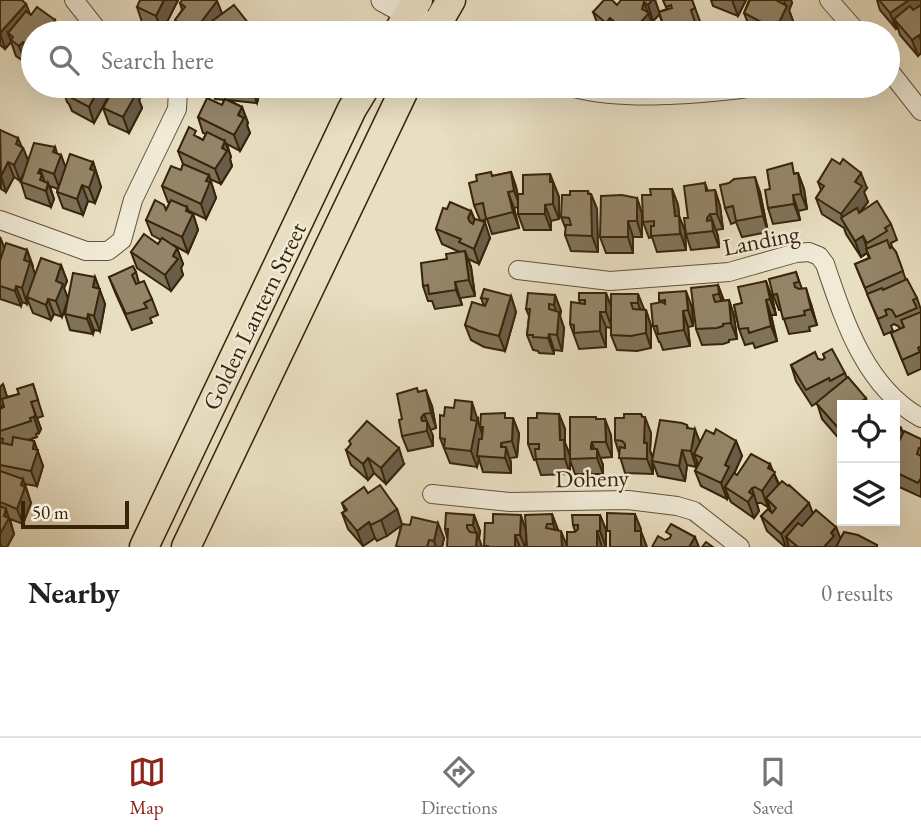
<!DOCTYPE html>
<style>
:root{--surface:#fff;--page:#f2f2f2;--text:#202124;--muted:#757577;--line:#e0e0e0;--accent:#8f2418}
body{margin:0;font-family:"EB Garamond",serif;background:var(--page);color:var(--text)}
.controls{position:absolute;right:21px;bottom:21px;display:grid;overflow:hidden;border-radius:0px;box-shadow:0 7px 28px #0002}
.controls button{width:63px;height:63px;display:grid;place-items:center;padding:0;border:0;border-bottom:2px solid var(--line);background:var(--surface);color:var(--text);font:35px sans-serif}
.scale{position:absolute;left:21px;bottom:18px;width:108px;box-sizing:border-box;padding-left:7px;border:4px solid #382408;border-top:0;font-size:19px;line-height:24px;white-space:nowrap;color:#382408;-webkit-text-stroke:5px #f0ead7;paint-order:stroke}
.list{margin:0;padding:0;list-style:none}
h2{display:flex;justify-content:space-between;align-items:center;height:91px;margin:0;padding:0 28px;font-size:30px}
h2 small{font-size:23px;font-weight:400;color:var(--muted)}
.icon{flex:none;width:38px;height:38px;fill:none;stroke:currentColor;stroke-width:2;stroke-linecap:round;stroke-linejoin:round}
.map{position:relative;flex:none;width:921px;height:547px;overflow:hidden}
.search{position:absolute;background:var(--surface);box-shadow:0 7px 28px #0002;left:21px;right:21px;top:21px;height:77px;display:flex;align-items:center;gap:18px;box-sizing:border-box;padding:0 24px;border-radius:38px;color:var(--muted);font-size:26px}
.sheet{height:189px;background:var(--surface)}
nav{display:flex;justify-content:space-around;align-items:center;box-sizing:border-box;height:98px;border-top:2px solid var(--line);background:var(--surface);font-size:19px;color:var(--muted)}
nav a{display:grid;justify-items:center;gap:4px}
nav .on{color:var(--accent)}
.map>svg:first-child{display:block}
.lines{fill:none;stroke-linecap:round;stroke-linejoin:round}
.minor-casing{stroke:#645236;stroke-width:20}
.tertiary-casing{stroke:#645236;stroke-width:25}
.primary-casing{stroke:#382408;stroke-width:31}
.minor{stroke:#f0ead7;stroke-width:18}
.tertiary{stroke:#f0ead7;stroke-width:23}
.primary{stroke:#e8dec1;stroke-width:28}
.wall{fill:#7f7259;stroke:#382408;stroke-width:2}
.shaded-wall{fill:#685d49;stroke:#382408;stroke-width:2}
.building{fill:#948568;stroke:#382408;stroke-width:2}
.labels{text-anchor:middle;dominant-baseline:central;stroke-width:5;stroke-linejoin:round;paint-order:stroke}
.street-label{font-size:24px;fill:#382408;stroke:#f0ead7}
</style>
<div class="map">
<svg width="921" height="547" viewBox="0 0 921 547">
<rect width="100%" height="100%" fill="#e8dec1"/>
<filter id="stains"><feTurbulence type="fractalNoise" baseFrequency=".00286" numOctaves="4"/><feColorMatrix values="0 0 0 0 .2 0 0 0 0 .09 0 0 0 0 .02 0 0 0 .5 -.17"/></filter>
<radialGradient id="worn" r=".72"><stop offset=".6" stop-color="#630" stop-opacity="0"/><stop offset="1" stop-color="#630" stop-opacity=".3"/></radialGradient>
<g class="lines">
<defs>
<g id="minor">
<path d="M74 0 100 33"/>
<path d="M829 0 858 33"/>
<path d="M888 69 921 111"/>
<path d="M0 220 86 251H108L122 240 133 200 177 109 178 90 176 86"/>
<path d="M518 270 610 281 729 272 796 253 809 252 819 256 825 264C844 320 865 387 921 418"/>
<path d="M432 494 510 502 628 500 677 506 694 511 740 547"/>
</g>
<g id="tertiary">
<path d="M383 0 443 33"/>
<path d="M577 86C626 98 694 92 744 86"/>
</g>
<g id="primary">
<path d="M397 33 418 0"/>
<path d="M432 33 451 0"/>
<path d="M144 547 352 109 366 86"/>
<path d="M186 547 406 86"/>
</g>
</defs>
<use href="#minor" class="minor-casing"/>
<use href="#tertiary" class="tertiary-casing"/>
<use href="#primary" class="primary-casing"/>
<use href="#minor" class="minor"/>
<use href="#tertiary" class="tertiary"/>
<use href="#primary" class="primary"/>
</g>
<g class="wall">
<path d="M0 0 26 4 30 15 33 33V60L28 57 25 62 16 56 11 42 5 49 0 45Z"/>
<path d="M178 0 162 32 142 22 137 7Z"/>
<path d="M655 0 659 12 667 9 663 0H692L701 24 696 25 699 33H666L659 14 653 21 651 19 654 29 650 33H605L599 28 593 12 617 5Z"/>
<path d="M711 0H746L738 16 713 6Z"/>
<path d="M749 0H791L792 3 789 10 793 21 787 33H759L750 28 744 13Z"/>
<path d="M877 0H921V53L918 56 900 35 898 28 896 29 880 10Z"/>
<path d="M217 1 222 14 252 33H179L175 20 182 10 180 3Z"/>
<path d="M57 86H114L94 123 72 111 69 104 67 102 63 89Z"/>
<path d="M115 86H143L144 90 139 100 142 108 129 133 109 124 103 108Z"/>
<path d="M210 86H261L257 103 228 100 242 107 248 123 247 125 250 133 240 151 227 144 231 157 230 159 232 166 221 184 210 179 216 198 206 219 189 211 190 213 193 214 198 230 188 253 173 245 177 248 183 264 181 268 183 275 171 291 137 268 131 252 158 244 161 240 152 235 146 220 166 210 170 202H168L162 186 181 170 183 164 178 151 198 137 203 140 206 134 203 133 198 117 222 105 224 100 215 99Z"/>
<path d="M0 130 23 148 28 160 55 147 57 154 61 155 65 167 93 162 101 187 95 203 88 201 83 215 63 208 57 192 58 189 50 186 54 199 51 207 26 198 21 182 23 176 20 181 14 177 6 192 1 189Z"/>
<path d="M511 172 516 187 518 196 523 194 550 174 559 197V219L551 221V230H524L518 214V207L514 208 519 228 492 234 487 219 480 221 490 238 479 264 468 259 471 267 475 296 460 298 462 305 435 309 432 301H428L423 286 447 259 460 252 442 244 436 229 447 209 471 211 475 220H480L474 205 477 181 492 176Z"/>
<path d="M796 173H798L804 189 807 209 798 211 800 220 773 224 768 208 770 189Z"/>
<path d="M818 182 867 188 864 192 868 202 859 213 891 224 897 240 891 243 892 247 896 252 906 280 917 298 921 310V369L908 375 891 333 900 329 898 326 894 324 891 326 893 331 884 335 855 264 869 258 867 253 861 257 846 234 844 228 822 214 816 198 821 190Z"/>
<path d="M705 183 708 191 715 190 720 206 723 229 716 230 718 236 719 247 691 250 686 234 688 218Z"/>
<path d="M672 189 678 205 679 216 685 231 686 250 657 252 652 237 649 238 643 222 651 195Z"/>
<path d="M588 191 589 194H591L597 209 598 252 571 251 565 235 566 229 561 217 570 195Z"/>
<path d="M760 192 768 232 742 237 736 222 731 224 725 208Z"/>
<path d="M637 198 642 214V237H633V253H606L600 237Z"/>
<path d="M0 237 4 248 27 250 33 266 32 268 35 275 61 265 67 281 64 288 68 298 95 277 105 304 100 331 94 330 93 334 70 330 65 314 67 303 62 317 54 314 51 320 33 313 28 301 27 304 22 302 21 306 0 299Z"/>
<path d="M136 272 139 283 152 299 158 315 150 318 152 323 132 330 115 292 109 277Z"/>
<path d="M796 272 802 289 811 304 817 325 809 327 810 331 789 334 781 310H779L773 295Z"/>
<path d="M718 285 724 301 729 300 734 316 737 339 729 340V342L723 344 702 345 696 329Z"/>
<path d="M606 293 611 306 638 294 644 310H646L651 326V348L637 351 617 350 611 335V328L606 327V347L579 349 570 324 580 303 579 300Z"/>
<path d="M659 293 692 307 693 326 688 327 690 346 663 350 660 342H659L653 326 660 302Z"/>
<path d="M555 295 561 311 560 316 564 328 562 351 554 350V354L539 353 538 351 533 350 527 335 529 316 526 309Z"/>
<path d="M511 296 516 312 505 351 484 347 471 340 465 325 484 306 481 298Z"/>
<path d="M772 297 776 315H771L777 341 755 348 753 343 745 345 739 329 734 305Z"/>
<path d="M823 354 845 373 847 378 868 405H842V442L822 419 817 403 812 406 796 381 791 365 818 359 822 360 825 359Z"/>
<path d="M3 384 7 397 19 394 33 384 43 416 37 418 41 429 39 433 36 434 37 437 28 440 34 441 43 466 37 486 25 484 31 503 23 524 10 519 14 534 7 547H0V409L4 407Z"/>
<path d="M419 392 432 406 436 428 430 430 433 436V446L408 451 402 436V419Z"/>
<path d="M559 414 565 429V443L570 455 597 419 611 435 612 457 600 458 603 465V474H575L570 460V474L541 475 536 460H534L528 444 537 418Z"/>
<path d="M641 414 651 433 650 451 653 457 688 428 700 443 714 434 736 441 742 456 734 474 737 475 773 471 779 484 840 538 877 545V547H785L767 531 761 516 771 512 769 505 768 507 761 503H757V504L759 511 754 518 731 502 728 496 727 499 701 486 695 471 698 465 697 462 696 467 687 465 685 481 658 476 653 463V474L625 473 615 440 624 418Z"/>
<path d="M478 418V422L483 435 480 427 507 418H513L519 434 517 457 510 458 511 463V473L483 472 479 459 477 467 450 463 440 438Z"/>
<path d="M895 423 901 428 903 433 921 439V497L895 485Z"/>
<path d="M346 450 404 464 386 484 374 473 368 480 351 465Z"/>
<path d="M368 493 397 509 402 524 444 538 442 547H397L401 525 387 536 377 541 375 538 363 546 348 529 342 513 345 511 342 503Z"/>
<path d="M552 514 558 530 526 536V547H485L484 546 526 530Z"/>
<path d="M474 515 480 531 479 538 447 537 445 529Z"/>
<path d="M600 515 606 530V547H567L575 531 573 525Z"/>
</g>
<g class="shaded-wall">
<path d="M164 0H178L162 32 156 16Z"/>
<path d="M652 0H655L660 14 653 21 648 5Z"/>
<path d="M732 0H746L738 16Z"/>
<path d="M784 0H791L792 3 789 10 793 21 787 33H779L777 27 786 7Z"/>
<path d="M909 0H921V11L894 19 898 28 896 29 890 13Z"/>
<path d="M217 1 223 16 200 30 201 33H196L195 30Z"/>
<path d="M644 2 654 29 650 33H632Z"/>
<path d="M26 4 32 19 13 37 8 33 11 42 5 49 0 33Z"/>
<path d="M610 18 615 33H610L606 23Z"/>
<path d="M55 20 59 33H45Z"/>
<path d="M249 24 252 33H245V26Z"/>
<path d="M919 35 921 41V53L918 56 912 40Z"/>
<path d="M23 42 28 57 25 62 19 46Z"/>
<path d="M100 86H114L94 123 89 107Z"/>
<path d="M133 86H143L144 90 139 100 142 108 129 133 123 117Z"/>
<path d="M252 86H261L257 103 251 87Z"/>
<path d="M242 107 248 123 247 125 250 133 240 151 234 135 238 115Z"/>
<path d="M18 138 23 150V148L29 163 20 181 14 165 16 144Z"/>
<path d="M225 141 231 157 230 159 232 166 221 184 215 169Z"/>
<path d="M55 147 59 160 61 155 67 171 60 190 54 174 53 152Z"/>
<path d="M8 162 14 177 6 192 1 176Z"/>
<path d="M93 162 101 187 95 203 89 188 90 169Z"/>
<path d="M40 169 47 188 48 183 54 199 51 207 46 191 44 190 38 173Z"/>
<path d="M511 172 516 187 520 206 514 191Z"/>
<path d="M798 173 804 189 807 209 801 194Z"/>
<path d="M861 173 867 188 864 192 868 202 847 228 841 214 855 182Z"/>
<path d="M550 174 559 197V219L553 204 550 182Z"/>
<path d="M209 175 216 198 206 219 201 204 206 181Z"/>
<path d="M755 177 760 192 768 232 763 216Z"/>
<path d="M82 185 88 201 83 215 77 199Z"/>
<path d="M672 189 678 205 680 223 679 216 685 231 686 250 675 216Z"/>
<path d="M715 190 720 206 723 229 717 214Z"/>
<path d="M588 191 592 201 591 194 597 209 598 252 592 236Z"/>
<path d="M508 192 514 208 519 228 513 212Z"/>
<path d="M793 195 798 211 800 220 794 204Z"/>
<path d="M637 198 642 214V237L637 221Z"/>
<path d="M545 205 551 221V230L545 214Z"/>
<path d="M187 207 191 217 193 214 198 230 188 253 182 237 186 211Z"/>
<path d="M471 211 477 227 474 234 468 218Z"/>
<path d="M710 214 718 236 719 247 713 231H711L707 218Z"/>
<path d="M628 221 633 237V253L628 237Z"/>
<path d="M485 222 490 238 479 264 474 249Z"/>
<path d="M863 236 868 252 861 257 855 241Z"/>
<path d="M0 237 6 252 2 260 0 253Z"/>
<path d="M177 248 183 264 181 268 183 275 171 291 165 275 173 256Z"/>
<path d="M27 250 36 277 27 297 28 301 27 304 22 288 24 260Z"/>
<path d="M465 251 471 267 475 296 469 280Z"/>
<path d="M61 265 67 281 64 288 68 299 62 317 56 301V281Z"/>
<path d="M95 277 105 304 100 331 94 316 93 287Z"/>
<path d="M766 281 772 297 776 315 770 299Z"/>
<path d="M455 282 460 298 462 305 456 290Z"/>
<path d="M718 285 724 301 725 310 719 294Z"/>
<path d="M16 286 22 302 21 306 15 291Z"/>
<path d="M806 288 811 304 817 325 811 309Z"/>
<path d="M686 291 692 307 693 326 688 310Z"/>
<path d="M606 293 612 309V328L606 312Z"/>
<path d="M638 294 644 309 643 318 638 303Z"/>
<path d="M555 295 561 311 560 316 564 328 562 351 557 335 558 316 554 305Z"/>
<path d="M511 296 516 312 505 351 499 336Z"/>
<path d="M48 299 54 314 51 320 46 305Z"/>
<path d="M729 300 734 316 737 339 731 323Z"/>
<path d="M766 300 771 315 777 341 771 326Z"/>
<path d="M646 310 651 326V348L646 333Z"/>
<path d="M683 311 688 327 690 346 684 330Z"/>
<path d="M600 312 606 327V347L600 331Z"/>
<path d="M88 314 94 330 93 334 87 319Z"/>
<path d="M549 334 554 350V354L548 338Z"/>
<path d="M3 384 8 400 0 408V387Z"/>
<path d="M426 390 432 406 436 428 431 413Z"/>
<path d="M866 398 868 405H857Z"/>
<path d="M31 402 41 429 39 433 34 417Z"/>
<path d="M472 402 483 437 477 456 479 459 477 467 471 451V420Z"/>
<path d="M424 414 433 436V446L427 431H426L421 418Z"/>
<path d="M559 414 565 429V443L570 456V474L565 459 560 440Z"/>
<path d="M641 414 645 424V417L651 433 650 451 653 458 652 461 653 474 647 459Z"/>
<path d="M513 418 519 434 517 457 512 441Z"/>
<path d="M605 419 611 435 612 457 606 442Z"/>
<path d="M687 425 693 441 695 429 701 445 694 454 697 462 696 467 691 451Z"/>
<path d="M901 428 907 444 895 452V436Z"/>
<path d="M34 441 43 466 37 486 31 471Z"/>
<path d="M736 441 742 456 733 476 725 487 728 496 727 499 721 483 725 465Z"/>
<path d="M592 442 597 458V449L603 465V474L597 458 591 449Z"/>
<path d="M501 443 505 455 506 447 511 463V473L501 447Z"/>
<path d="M399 448 404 464 386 484 381 468Z"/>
<path d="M682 450 687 465 685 481 679 466Z"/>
<path d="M368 458 374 473 368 480 363 464Z"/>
<path d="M770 464 780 488 766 498 769 505 768 507 762 491 768 468Z"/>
<path d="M23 479 31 503 23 524 17 509 21 485Z"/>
<path d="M752 488 759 511 754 518 748 502 749 492Z"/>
<path d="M809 503 815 519 786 537 789 547H786L781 534Z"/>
<path d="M6 509 14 534 7 547H2L0 542V534Z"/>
<path d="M397 509 402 525 387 536 381 520Z"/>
<path d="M552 514 558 530V539L553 524Z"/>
<path d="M635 514 641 529V547L635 531Z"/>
<path d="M474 515 480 531 479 538 482 547H476L477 535 473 525Z"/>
<path d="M521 515 526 531V547H525L520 535Z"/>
<path d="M600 515 606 530V547L600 531Z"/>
<path d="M369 522 375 538 363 546 357 531Z"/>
<path d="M438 523 444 538 442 547H436L434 541Z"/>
<path d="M836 527 842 542 838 547H824L831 533Z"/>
<path d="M561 531 567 546V547H562Z"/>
<path d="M597 531 602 547H597Z"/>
<path d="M641 531 647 547H641Z"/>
<path d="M515 535 520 547H515Z"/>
<path d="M695 537 699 547H689Z"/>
</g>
<g class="building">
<path d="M0 0H22L26 4 0 33Z"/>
<path d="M140 0H164L156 16 137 7Z"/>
<path d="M182 0H216L217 1 195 30 187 29 175 20 185 7 180 3Z"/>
<path d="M604 0H612L617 5 621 0H652L648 5 644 2 642 9 649 13 632 32 626 27 624 30 610 18 606 23 593 12Z"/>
<path d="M663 0H692L695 8 691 10 697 28 685 33H671L670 31 666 32 659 12 672 8 671 5 666 7Z"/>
<path d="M750 0H776L787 6 777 27 763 23 744 13Z"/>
<path d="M879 0H909L890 13Z"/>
<path d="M234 5 249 24 245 26 249 31 245 33H202L200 30Z"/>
<path d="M921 5V37L919 35 912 40 894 19 910 6 913 10Z"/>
<path d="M37 7 55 20 45 33H33V48L23 42 19 46 11 40 13 37 8 33 26 11 31 15Z"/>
<path d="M64 29 70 33H61Z"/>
<path d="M62 86H100L89 107 66 95 69 91 62 87Z"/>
<path d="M115 86H133L131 89 137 92 123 117 103 108Z"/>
<path d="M207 98 222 105 225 99 242 107 238 115 244 118 234 135 198 117Z"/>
<path d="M189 127 196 131 194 135 203 140 207 132 225 141 222 148 227 151 215 169 178 151Z"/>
<path d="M0 130 18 138 16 144 23 148 14 165 8 162 1 176Z"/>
<path d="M34 143 55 147 53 152 61 155 54 174 40 169 38 173 42 174 40 180 48 183 46 191 21 182Z"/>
<path d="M70 154 93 162 90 169 95 171 89 188 82 185 77 199 57 192Z"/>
<path d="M832 159 840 164 843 159 861 173 855 182 862 186 841 214 816 198 824 186 818 182Z"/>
<path d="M792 163 794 174 798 173 801 194 793 195 794 204 768 208 765 190 770 189 767 170Z"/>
<path d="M183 164 209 175 206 181 210 182 201 204 162 186 171 166 181 170Z"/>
<path d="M491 172 492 176 511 172 514 191 508 192 513 212 486 219 483 203 474 205 469 183 477 181 476 175Z"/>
<path d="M550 174V182H553V204L545 205V214H518V194H523V175Z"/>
<path d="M755 177 763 216 736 221 733 206 725 208 720 185 729 183 734 179Z"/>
<path d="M705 183 706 191 715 190 717 214H710L707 218V221L712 220 713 231 686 234 684 218H688L684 186Z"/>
<path d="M650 189H672L675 216H679L680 234 651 236V226H654V221L643 222 642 195H651Z"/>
<path d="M570 191H588V194H591L592 236 565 235 566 225H571L569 218 561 217 562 195H570Z"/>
<path d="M622 195 637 198V221H628V237H600L601 196Z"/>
<path d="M155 200 164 205 166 210 171 200 187 207 186 211 193 214 182 237 146 220Z"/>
<path d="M877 201 891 224 885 228 887 231 867 243 863 236 855 241 841 218 857 208 859 213Z"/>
<path d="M450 202 471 211 468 218 470 222 473 224 475 219 485 222 474 249 459 242 461 239 436 229 443 208 447 209Z"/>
<path d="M144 234 158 244 162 238 177 248 173 256 178 259 165 275 131 252Z"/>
<path d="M887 240 890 248 892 247 896 252 903 271 865 288 855 264 870 258 866 249Z"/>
<path d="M6 243 27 250 24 260 30 262 22 288 16 286 15 291 0 286V261Z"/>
<path d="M465 251 469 280 455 282 456 290 429 294 428 285 423 286 421 263 447 259 446 254Z"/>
<path d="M41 258 61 265 56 281 63 284 56 301 48 299 46 305 27 297Z"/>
<path d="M133 266 136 272 132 275 136 284 144 281 152 299 144 303 147 308 126 314 109 277Z"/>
<path d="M796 272 799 282 794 283 795 287 799 289 806 288 811 309 804 311 805 315 783 319 777 294 773 295 769 279Z"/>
<path d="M73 273 95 277 93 287 100 289 94 316 88 314 87 319 65 314Z"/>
<path d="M907 279 917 298 913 300 917 308 896 317 892 310 889 309 885 310 887 315 878 319 867 294 882 288 883 290Z"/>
<path d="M766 281 770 299 766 300 771 326 749 333 748 328 739 329 734 305 742 303 738 287Z"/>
<path d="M718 285 719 294 713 295 715 302 729 300 731 323 723 324V326L717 328 696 329 691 288Z"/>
<path d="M484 289 511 296 499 336 479 331 465 325 472 302 485 306 488 299 481 298Z"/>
<path d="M686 291 688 310 683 311 684 330 658 334 657 326H653L651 304 662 302 665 304V300L659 301V293Z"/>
<path d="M528 293 555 295 554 305 549 304V309L559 312 557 335 549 334 548 338 533 337V335H527L530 309H526Z"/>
<path d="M579 293H606V312H600V331L574 333V325L570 324 571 302 585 304V300H579Z"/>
<path d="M611 294H638V303H631L633 309 646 310V333L631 336 611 335Z"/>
<path d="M921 312V346L918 348 920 352 902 360 891 333 904 327 901 320Z"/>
<path d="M832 349 845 373 830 381 829 378 806 390 791 365 815 352 818 359 822 360 825 358 823 354Z"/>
<path d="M848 377 866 398 857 405H854L851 403 850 404 851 405H842V429L840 430 816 403Z"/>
<path d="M33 384 38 400 31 402 35 414 34 417 30 418 31 421 0 431V409L4 407 2 399 19 394 17 389Z"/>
<path d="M417 388 418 392 426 390 431 413 424 414 421 418 422 421H427V431L402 436 399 420 402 419 397 394Z"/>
<path d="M455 400 472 402 471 420 477 421 471 451 444 448 445 439 440 438V415L444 416 445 407 454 408Z"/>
<path d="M505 413V418H513L512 441 501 443V447H506L505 458 477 456 479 439H482L483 427H480L481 414Z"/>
<path d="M537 413 559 414 560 440H564L565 459H536L535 449H539V444H528V418H537Z"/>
<path d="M624 414H641L642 417H645L644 443H647V459L619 458 620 447 625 448V444L622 441 615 440V418H624Z"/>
<path d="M570 417H596V419H605L606 442H592L591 445V449H597V458L570 459Z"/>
<path d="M660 420 682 423 687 425V428L695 429 691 451 682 450 679 466 652 461Z"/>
<path d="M367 421 399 448 381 468 368 458 363 464 346 450 351 444 349 441Z"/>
<path d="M895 423 901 428 895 436Z"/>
<path d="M716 429 736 441 725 465 729 467 721 483 695 471 702 458 694 454 706 430 714 434Z"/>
<path d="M904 431 921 439V449L919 448 917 454 921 456V478L918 483 895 472V450Z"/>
<path d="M13 437 34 441 33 449 38 450 31 471 0 465V438L3 439 2 443 12 445Z"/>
<path d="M751 454 770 464 768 468 775 472 762 491 755 487 752 488 749 492 753 495 748 502 725 487 734 473 737 475Z"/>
<path d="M0 471 23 479 21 485 25 487 17 509 0 502Z"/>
<path d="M782 481 788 486 789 485 809 503 781 534 761 516 768 509 772 513 776 508 766 498Z"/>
<path d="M380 485 397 509 381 520 371 525 369 522 357 531 342 513 347 510 342 503 364 487 368 493Z"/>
<path d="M0 506 6 509 4 516 9 518 0 534Z"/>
<path d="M816 510 836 527 831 533 834 536 824 547H798L786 537 798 523 802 526Z"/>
<path d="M446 513 474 515 473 525H467V528L470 532 477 533 476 547H447L448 529H445Z"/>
<path d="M607 513 635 514V531H641V547H610V531H607Z"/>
<path d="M493 514 521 515 520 535H515V547H488V546H484L485 523H493Z"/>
<path d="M552 514 553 524H547L546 528 561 531 562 547H527L525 515Z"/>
<path d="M572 515H600V531H597V547H567V532H575L578 529V525H573Z"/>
<path d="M412 517 438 523 434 541 429 540 427 547H400L396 546 402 524 410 525Z"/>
<path d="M671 524 695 537 689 547H652L658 536 665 540 670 538 671 535 666 532Z"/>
<path d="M844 532 858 535 877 545 876 547H836Z"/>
<path d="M706 542 713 547H702Z"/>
</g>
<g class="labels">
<g class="street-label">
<text transform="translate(761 240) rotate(-11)">Landing</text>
<text transform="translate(254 316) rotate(-64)">Golden Lantern Street</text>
<text transform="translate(592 478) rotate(-1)">Doheny</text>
</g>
</g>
<rect width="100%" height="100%" filter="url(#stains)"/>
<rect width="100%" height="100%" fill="url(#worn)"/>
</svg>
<div class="controls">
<button><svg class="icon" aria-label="locate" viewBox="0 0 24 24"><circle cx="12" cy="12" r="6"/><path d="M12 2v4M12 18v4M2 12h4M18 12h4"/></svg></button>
<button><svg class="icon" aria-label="layers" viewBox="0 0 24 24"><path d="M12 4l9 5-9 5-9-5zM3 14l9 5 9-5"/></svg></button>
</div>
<div class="scale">50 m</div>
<div class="search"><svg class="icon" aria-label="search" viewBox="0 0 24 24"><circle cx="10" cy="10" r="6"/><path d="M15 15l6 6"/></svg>Search here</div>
</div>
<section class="sheet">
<h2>Nearby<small>0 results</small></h2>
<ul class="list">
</ul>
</section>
<nav>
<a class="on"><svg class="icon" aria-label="map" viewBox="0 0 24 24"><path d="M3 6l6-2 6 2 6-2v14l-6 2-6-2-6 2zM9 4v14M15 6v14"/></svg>Map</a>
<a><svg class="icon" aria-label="directions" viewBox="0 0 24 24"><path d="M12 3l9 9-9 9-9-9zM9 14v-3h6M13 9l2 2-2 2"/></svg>Directions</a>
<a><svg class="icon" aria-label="saved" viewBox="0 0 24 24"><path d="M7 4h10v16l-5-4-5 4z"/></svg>Saved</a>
</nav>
